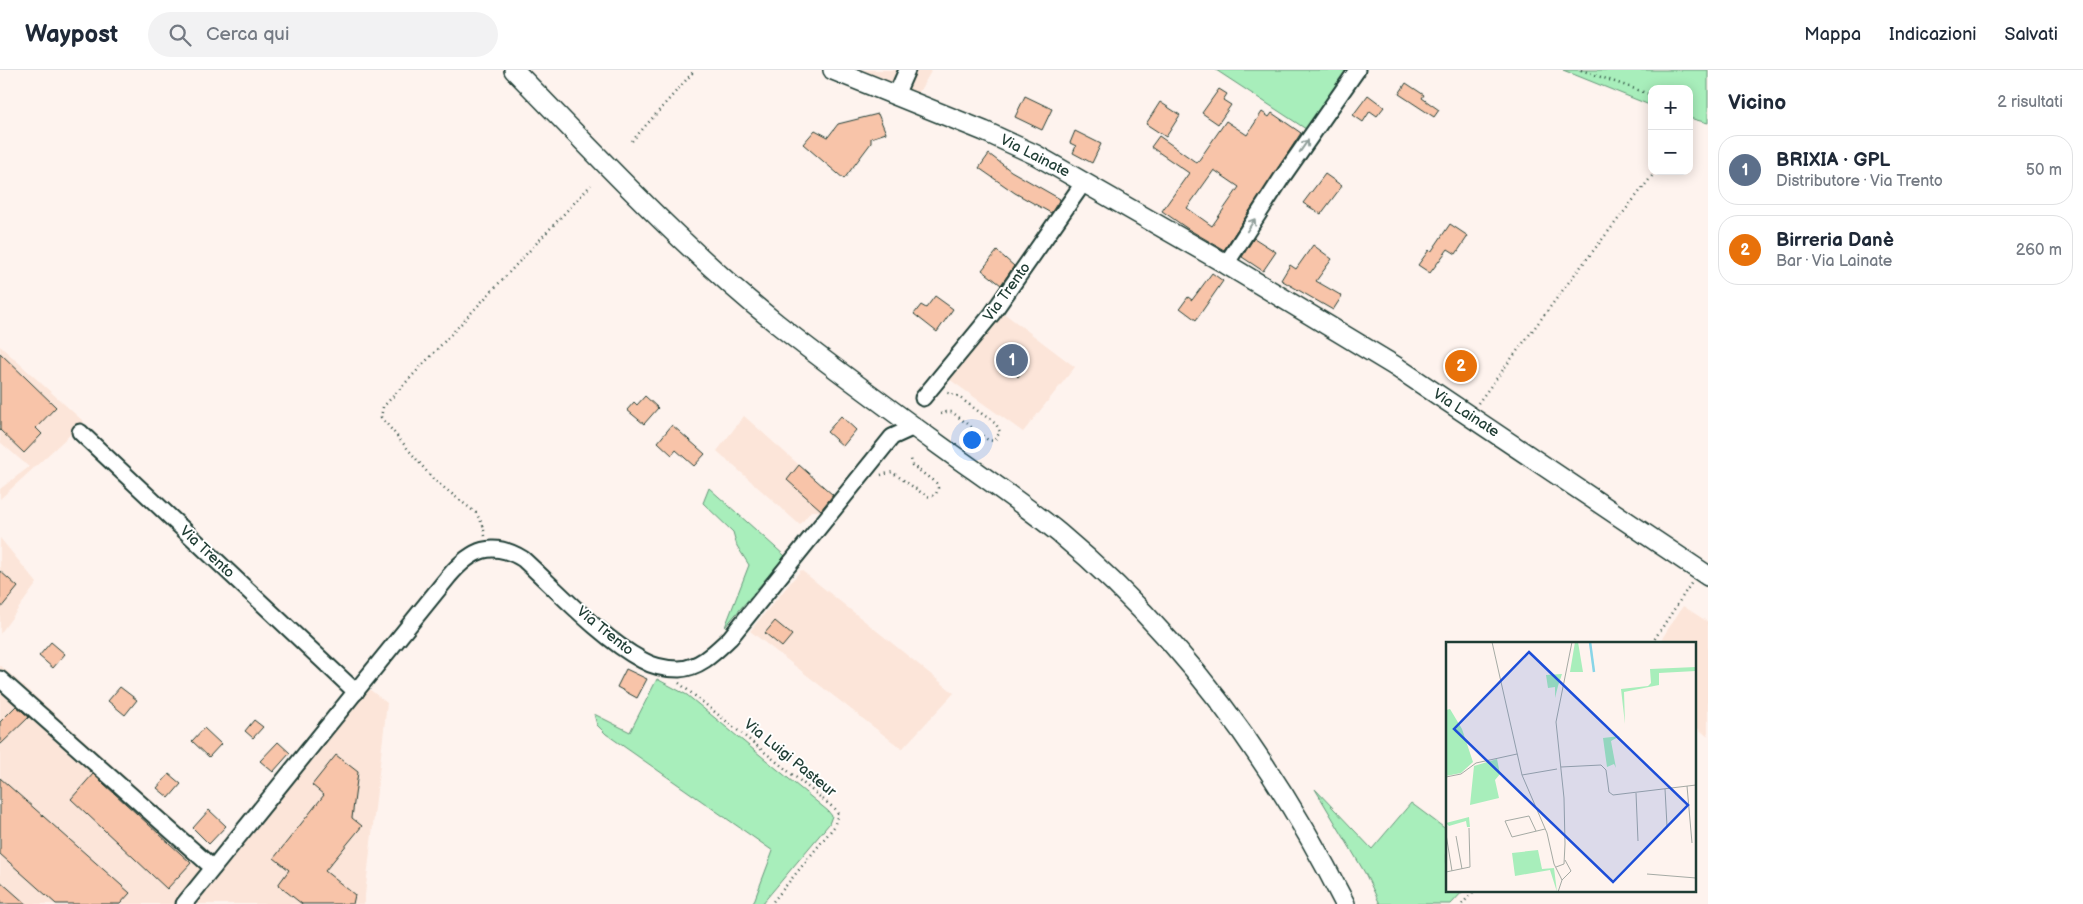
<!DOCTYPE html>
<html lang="it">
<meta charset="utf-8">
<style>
:root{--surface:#fff;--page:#f2f2f3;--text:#1f2937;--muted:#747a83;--line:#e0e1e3;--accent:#b45309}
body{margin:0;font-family:"Balsamiq Sans",sans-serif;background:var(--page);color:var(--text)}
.controls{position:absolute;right:15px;top:15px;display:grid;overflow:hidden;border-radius:10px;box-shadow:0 2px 12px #0003}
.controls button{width:45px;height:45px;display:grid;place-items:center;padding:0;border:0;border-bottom:1px solid var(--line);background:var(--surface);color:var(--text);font:25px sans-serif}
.you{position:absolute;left:971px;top:369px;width:18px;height:18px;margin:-12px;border:4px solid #fff;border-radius:50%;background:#1a73e8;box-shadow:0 0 0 8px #1a73e833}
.badge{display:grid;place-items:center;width:32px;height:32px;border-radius:50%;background:var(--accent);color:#fff;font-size:16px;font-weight:700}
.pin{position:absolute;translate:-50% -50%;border:2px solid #fff;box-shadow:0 1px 5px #0006}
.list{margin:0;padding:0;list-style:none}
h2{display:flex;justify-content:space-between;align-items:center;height:65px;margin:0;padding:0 20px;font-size:21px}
h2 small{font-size:16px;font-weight:400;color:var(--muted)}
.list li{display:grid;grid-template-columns:32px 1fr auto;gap:15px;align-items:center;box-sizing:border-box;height:70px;margin:0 10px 10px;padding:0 10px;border:1px solid var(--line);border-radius:20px}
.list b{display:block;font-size:19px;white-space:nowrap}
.list p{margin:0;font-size:16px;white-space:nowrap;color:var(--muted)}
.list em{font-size:16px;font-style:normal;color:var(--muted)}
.icon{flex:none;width:28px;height:28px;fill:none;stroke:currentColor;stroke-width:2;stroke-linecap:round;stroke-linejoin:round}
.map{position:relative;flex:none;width:1708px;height:834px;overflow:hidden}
header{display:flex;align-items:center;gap:30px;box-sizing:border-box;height:70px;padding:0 25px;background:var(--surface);border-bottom:1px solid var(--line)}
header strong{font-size:24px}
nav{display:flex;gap:28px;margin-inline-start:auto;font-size:18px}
.search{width:350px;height:45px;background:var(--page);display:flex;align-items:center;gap:12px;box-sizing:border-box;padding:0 18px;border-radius:28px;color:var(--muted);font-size:19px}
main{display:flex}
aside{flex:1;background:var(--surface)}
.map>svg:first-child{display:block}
.built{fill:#fce5d9}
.green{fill:#a8eebb;stroke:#649678}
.building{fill:#f8c4a9;stroke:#1f3d34;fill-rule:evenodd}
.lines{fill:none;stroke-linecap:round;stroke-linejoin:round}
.minor-casing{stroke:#1f3d34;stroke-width:19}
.major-casing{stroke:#1f3d34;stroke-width:22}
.path{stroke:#1f3d34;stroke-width:2.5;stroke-dasharray:1 4;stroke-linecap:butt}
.minor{stroke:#fff;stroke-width:15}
.major{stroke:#fff;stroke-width:19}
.oneway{stroke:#8f9e9a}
.labels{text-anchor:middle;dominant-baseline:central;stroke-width:4;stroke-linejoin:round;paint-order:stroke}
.street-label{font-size:15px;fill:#1f3d34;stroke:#fff}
.inset-river{fill:none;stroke:#88d5e7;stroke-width:2.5}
.inset-road{fill:none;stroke:#a5aaa4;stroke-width:1}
.view{fill:#1d4ed8;fill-opacity:0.15;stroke:#1d4ed8;stroke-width:2.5}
.inset-edge{fill:none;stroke:#1f3d34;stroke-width:2.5}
</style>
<header>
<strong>Waypost</strong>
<div class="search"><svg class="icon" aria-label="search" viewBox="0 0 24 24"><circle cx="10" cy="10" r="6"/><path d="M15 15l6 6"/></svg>Cerca qui</div>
<nav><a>Mappa</a><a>Indicazioni</a><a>Salvati</a></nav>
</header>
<main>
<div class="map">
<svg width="1708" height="834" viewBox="0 0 1708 834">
<rect width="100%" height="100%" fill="#fef3ee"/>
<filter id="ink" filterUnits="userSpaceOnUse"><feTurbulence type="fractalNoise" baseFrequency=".02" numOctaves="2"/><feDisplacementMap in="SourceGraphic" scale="10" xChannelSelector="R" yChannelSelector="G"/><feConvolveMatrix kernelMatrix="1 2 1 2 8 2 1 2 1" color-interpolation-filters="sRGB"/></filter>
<g filter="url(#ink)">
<g class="built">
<path d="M849 0H932L916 27Z"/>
<path d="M1001 241 1075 297 1023 362 949 309Z"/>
<path d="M0 276 84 352 0 429V419L29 397 0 372Z"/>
<path d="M744 346 833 425 821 441H811L800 455 717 381Z"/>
<path d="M0 468 37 513 0 564Z"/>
<path d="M801 500 954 623 902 679 750 561Z"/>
<path d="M1683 536 1708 552V667L1694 655V573H1659Z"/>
<path d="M0 595 225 796 369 619 387 633 364 834H0Z"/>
</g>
<g class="green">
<path d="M1216 0H1349L1309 61Z"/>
<path d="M1563 0H1708V53L1689 48V19H1652V36Z"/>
<path d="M709 418 785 486 725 557 749 495 737 476 733 462 703 433Z"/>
<path d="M657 609 687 625 828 741 832 746 829 754 762 834H753L773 781 606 664 597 655 594 644 630 662Z"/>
<path d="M1315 719 1372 779 1411 733 1447 760V820H1464L1451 834H1380L1365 803Z"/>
</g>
<g class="building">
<path d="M1406 13 1424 25 1422 28 1439 40 1434 47 1399 24Z"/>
<path d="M1219 19 1227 24 1223 30 1231 35 1218 54 1202 43Z"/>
<path d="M1368 25 1384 37 1377 46 1370 41 1363 52 1353 45Z"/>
<path d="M1025 26 1052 39 1042 60 1015 47Z"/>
<path d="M1160 32 1180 45 1166 67 1146 54Z"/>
<path d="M1262 42 1269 47 1272 43 1301 63 1224 180 1188 159 1162 141 1189 103 1151 77 1159 66 1197 93 1226 51 1247 65ZM1214 100 1239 117 1212 156 1187 138Z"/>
<path d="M878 44 886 63 871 68V73L844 109 803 74 815 60 828 67 838 54Z"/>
<path d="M1075 61 1101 74 1092 93 1073 83 1076 76 1070 73Z"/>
<path d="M989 84 1011 101 1060 129 1051 143 1015 123 979 98Z"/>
<path d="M1325 104 1342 116 1321 144 1303 133Z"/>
<path d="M1450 154 1468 166 1456 184 1448 179 1430 203 1418 195 1429 180 1431 182Z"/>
<path d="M1254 168 1276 182 1263 201 1242 187Z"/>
<path d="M1313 175 1332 189 1316 211 1342 226 1333 240 1281 210 1290 195 1296 199Z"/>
<path d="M997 181 1014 196 1001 215 982 200Z"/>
<path d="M1212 203 1223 211 1196 250 1180 238 1188 227 1192 230Z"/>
<path d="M935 226 953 239 937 262 914 244 921 235 926 238Z"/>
<path d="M0 283 56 337 36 358 42 364 24 383 0 360Z"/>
<path d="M1014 289 1025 298 1018 307 1007 297Z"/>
<path d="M645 326 658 338 644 354 627 340 634 332 637 335Z"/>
<path d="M841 346 856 360 843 376 827 362Z"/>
<path d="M672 355 705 384 694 396 676 380 672 385 658 372Z"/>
<path d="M799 395 833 425 821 440 787 410Z"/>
<path d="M0 501 18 517 0 539Z"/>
<path d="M775 551 792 565 782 577 765 563Z"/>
<path d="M51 572 65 584 53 598 39 586Z"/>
<path d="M626 599 647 609 637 628 617 617Z"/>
<path d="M120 617 137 630 125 645 108 631Z"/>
<path d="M16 636 29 647 0 675V652Z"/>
<path d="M254 650 263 657 253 668 245 661Z"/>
<path d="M204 658 221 674 209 687 192 671Z"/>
<path d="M278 672 290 683 273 702 260 691Z"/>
<path d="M336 685 358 702 352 748 362 756 325 801 355 825 353 834H302L278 815 289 800 274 788 324 725 312 715Z"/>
<path d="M93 704 191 793 167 819 71 729Z"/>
<path d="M169 704 181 714 169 728 157 718Z"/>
<path d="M0 708 130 823 120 834H56L0 784Z"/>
<path d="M209 740 226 756 209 774 193 758Z"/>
<path d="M0 811 26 834H0Z"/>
</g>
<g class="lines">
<defs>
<g id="minor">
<path d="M896 25 907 0"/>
<path d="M1226 194 1281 109 1357 0"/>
<path d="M923 328 992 244 1084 112"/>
<path d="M80 362 356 622"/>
<path d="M0 609 213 798"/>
<path d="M184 834 449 506C472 479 492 470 523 489 557 520 602 569 642 590 652 596 667 599 679 599 700 598 715 582 730 568L892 367 914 357"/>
</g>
<g id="major">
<path d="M514 0C598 86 682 177 776 253 829 295 884 335 939 375 979 404 1021 432 1059 463 1181 565 1274 693 1345 834"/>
<path d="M833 0 984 61 1036 85 1226 194 1395 296 1708 506"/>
</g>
</defs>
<use href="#minor" class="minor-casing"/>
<use href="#major" class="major-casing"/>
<g class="path">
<path d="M1581 0 1652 25"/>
<path d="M632 71 695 0"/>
<path d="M1478 333 1575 204 1656 101"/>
<path d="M941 344 946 342H952L988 370 994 371 1000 362 996 354 956 325 944 322"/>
<path d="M881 405 892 402 926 426 931 427 936 424 938 418 936 413 912 395 911 388"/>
<path d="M485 466 483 455 476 443 433 409 381 347 383 337 591 115"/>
<path d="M1652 573 1692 512"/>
<path d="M679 613 835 739 838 744 834 757 771 834"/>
<path d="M1462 834 1475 820"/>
</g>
<use href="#minor" class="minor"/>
<use href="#major" class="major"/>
</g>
<defs><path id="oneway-shaft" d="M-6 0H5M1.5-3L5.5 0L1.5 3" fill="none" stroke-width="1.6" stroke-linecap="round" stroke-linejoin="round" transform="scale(1.25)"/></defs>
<g class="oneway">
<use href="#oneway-shaft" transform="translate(1304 76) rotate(-55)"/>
<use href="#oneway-shaft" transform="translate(1251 155) rotate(-57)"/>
</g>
</g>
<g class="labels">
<g class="street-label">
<text transform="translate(1035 86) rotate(27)">Via Lainate</text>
<text transform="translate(1007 222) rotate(-54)">Via Trento</text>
<text transform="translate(1466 343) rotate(33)">Via Lainate</text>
<text transform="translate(207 482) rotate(43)">Via Trento</text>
<text transform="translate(605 561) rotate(39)">Via Trento</text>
<text transform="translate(790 688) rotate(39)">Via Luigi Pasteur</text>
</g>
</g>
<g transform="translate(1446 572)">
<rect width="250" height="250" fill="#fef3ee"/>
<path d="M129 0H132L137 30H124ZM250 25V29L213 31V43L178 50 179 82 175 47 202 44 205 41 204 27ZM116 32 112 44 109 56V45L102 46 100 33ZM4 67 16 87 27 120 15 131 0 134V68ZM174 94 165 99 170 126 168 122 161 125 157 96ZM51 117 54 132 49 138 53 156 24 163 28 124ZM23 175 24 185H21L20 179 3 184 0 181ZM92 208 96 227 108 226 111 250 104 228 69 234 66 211Z" fill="#a8eebb"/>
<path class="inset-river" d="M144 0 148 30"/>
<path class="inset-road" d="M46 0 76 133 101 191 108 222 116 238M115 125 155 123 160 128 163 150 167 153 250 143M76 133 111 127M0 135 15 132 30 121 71 112M241 144 246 201M219 147 221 184M190 151 192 199M0 192 6 229M10 194 16 227M66 195 59 179 83 174 90 189M66 195 99 187M110 225 118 222 119 202 118 156 110 80 126 0M0 230 24 225 23 186M201 232 250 236M112 250 116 238 125 229 119 218"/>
<path class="view" d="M83 10 242 163 167 240 8 87Z"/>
<rect width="250" height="250" class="inset-edge"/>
</g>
</svg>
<div class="controls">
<button>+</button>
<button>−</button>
</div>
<div class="you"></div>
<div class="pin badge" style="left:1012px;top:290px;background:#5c6f8a">1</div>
<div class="pin badge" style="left:1461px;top:296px;background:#e8710a">2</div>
</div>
<aside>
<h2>Vicino<small>2 risultati</small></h2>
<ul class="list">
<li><span class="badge" style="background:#5c6f8a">1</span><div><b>BRIXIA • GPL</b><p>Distributore · Via Trento</p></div><em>50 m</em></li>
<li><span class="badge" style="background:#e8710a">2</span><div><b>Birreria Danè</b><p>Bar · Via Lainate</p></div><em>260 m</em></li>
</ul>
</aside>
</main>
